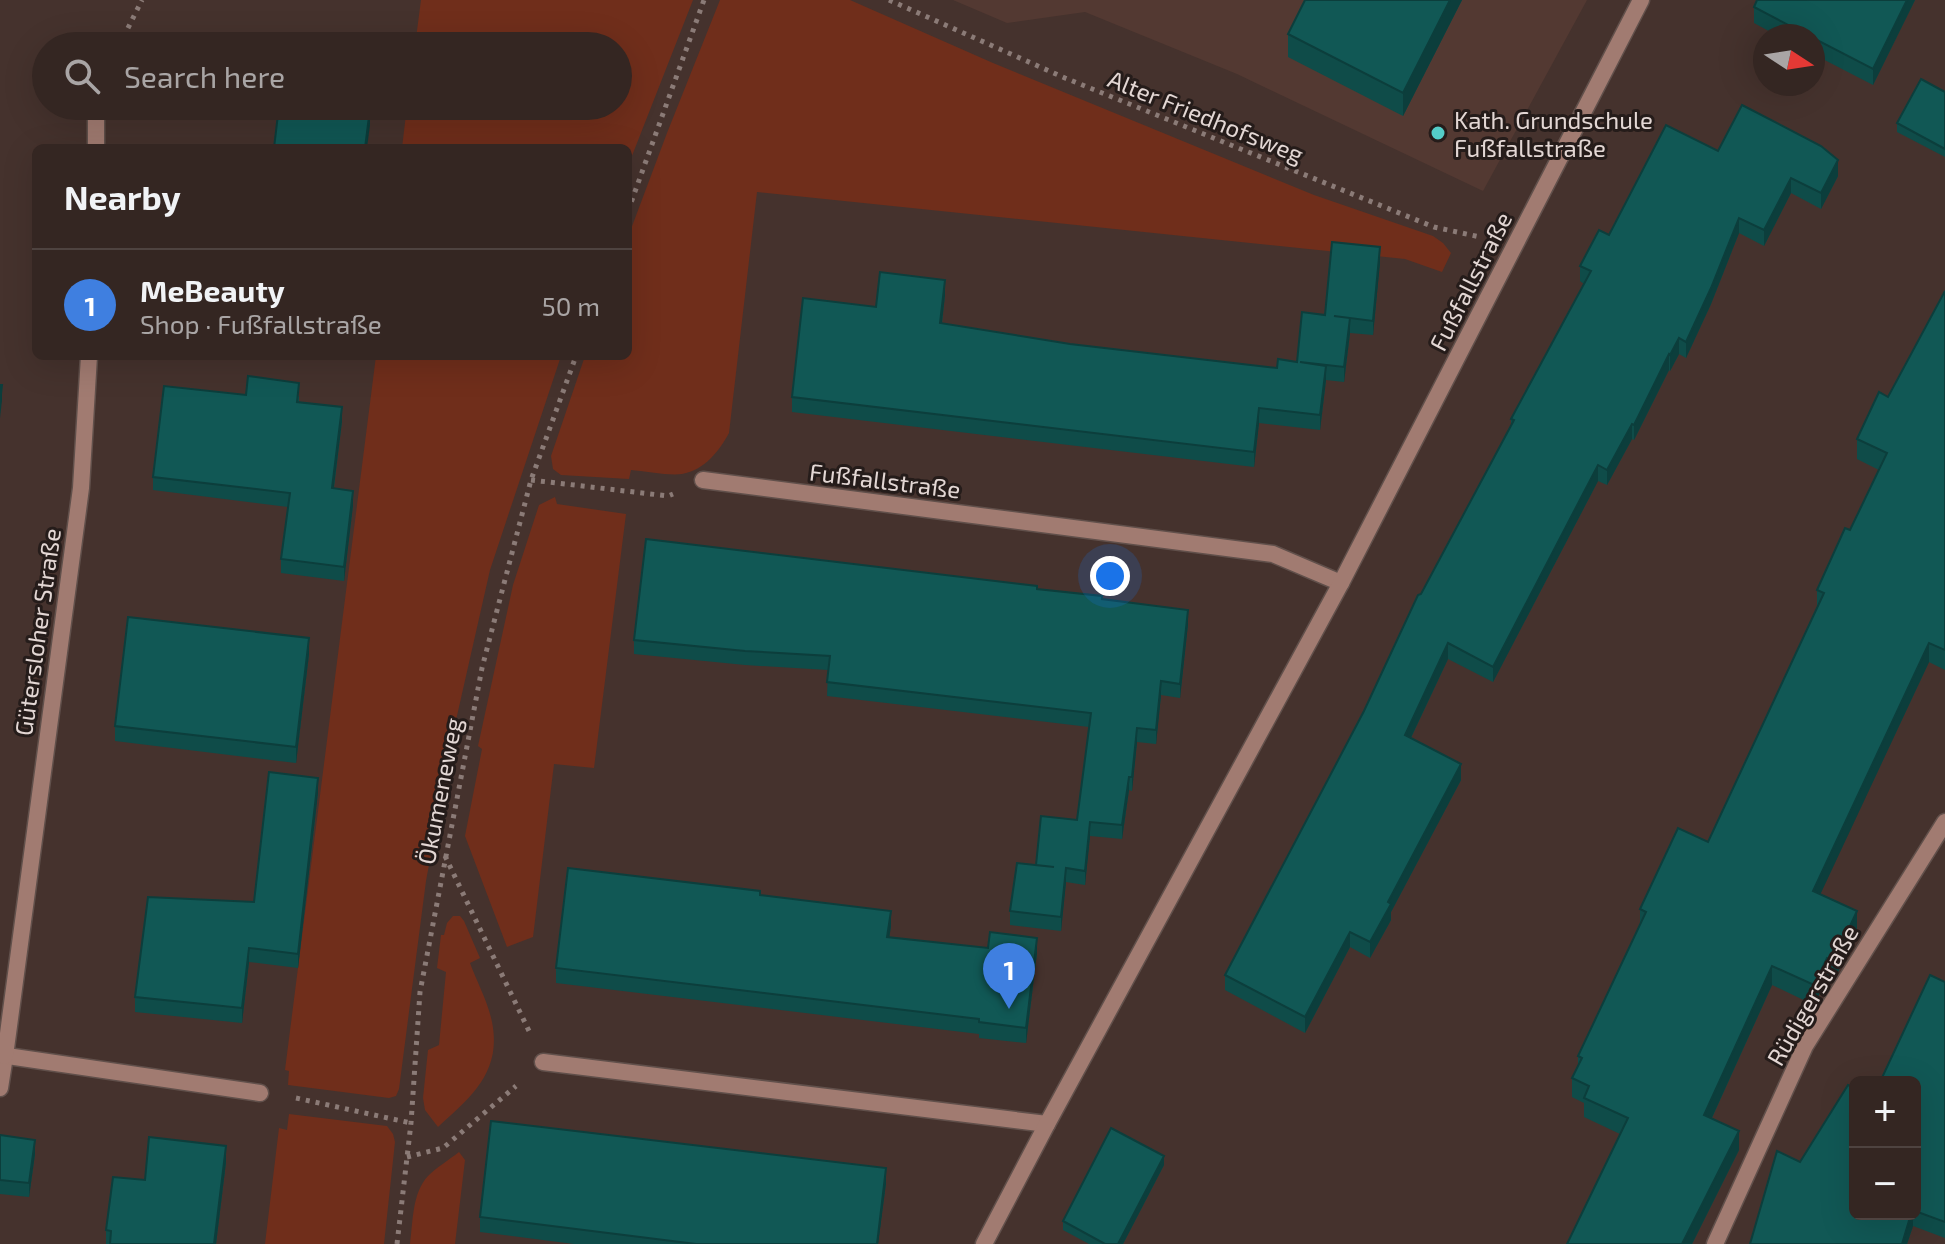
<!DOCTYPE html>
<meta charset="utf-8">
<style>
:root{--surface:#342622;--page:#3f322f;--text:#f1f3f6;--muted:#a9a5a5;--line:#4e4340;--accent:#d6ab8b}
body{margin:0;font-family:"Exo 2",sans-serif;background:var(--page);color:var(--text)}
.controls{position:absolute;right:24px;bottom:24px;display:grid;overflow:hidden;border-radius:12px;box-shadow:0 8px 32px #0002}
.controls button{width:72px;height:72px;display:grid;place-items:center;padding:0;border:0;border-bottom:2px solid var(--line);background:var(--surface);color:var(--text);font:40px sans-serif}
.compass{position:absolute;left:1753px;top:24px;width:72px;height:72px;border-radius:50%;background:var(--surface);box-shadow:0 8px 32px #0002;rotate:102deg}
.you{position:absolute;left:1110px;top:576px;width:28px;height:28px;margin:-20px;border:6px solid #fff;border-radius:50%;background:#1a73e8;box-shadow:0 0 0 12px #1a73e833}
.badge{display:grid;place-items:center;width:52px;height:52px;border-radius:50%;background:var(--accent);color:#fff;font-size:26px;font-weight:700}
.pin{position:absolute;translate:-50% -66px;filter:drop-shadow(0 2px 4px #0008)}
.pin::after{content:'';position:absolute;top:42px;width:28px;height:24px;background:inherit;clip-path:polygon(0 0,100% 0,50% 100%)}
.list{margin:0;padding:0;list-style:none}
h2{display:flex;justify-content:space-between;align-items:center;height:104px;margin:0;padding:0 32px;font-size:34px}
h2 small{font-size:26px;font-weight:400;color:var(--muted)}
.list li{display:grid;grid-template-columns:52px 1fr auto;gap:24px;align-items:center;box-sizing:border-box;height:112px;padding:0 32px;border-top:2px solid var(--line)}
.list b{display:block;font-size:30px;white-space:nowrap}
.list p{margin:0;font-size:26px;white-space:nowrap;color:var(--muted)}
.list em{font-size:26px;font-style:normal;color:var(--muted)}
.icon{flex:none;width:44px;height:44px;fill:none;stroke:currentColor;stroke-width:2;stroke-linecap:round;stroke-linejoin:round}
.map{position:relative;flex:none;width:1945px;height:1244px;overflow:hidden}
.search{position:absolute;background:var(--surface);box-shadow:0 8px 32px #0002;left:32px;top:32px;width:600px;height:88px;display:flex;align-items:center;gap:20px;box-sizing:border-box;padding:0 28px;border-radius:44px;color:var(--muted);font-size:30px}
.panel{position:absolute;background:var(--surface);box-shadow:0 8px 32px #0002;left:32px;top:144px;width:600px;height:216px;border-radius:12px}
.map>svg:first-child{display:block}
.built{fill:#533932}
.green{fill:#702e1b}
.lines{fill:none;stroke-linecap:round;stroke-linejoin:round}
.service-casing{stroke:#61504b;stroke-width:19}
.minor-casing{stroke:#61504b;stroke-width:19}
.path{stroke:#8b7b77;stroke-width:5;stroke-dasharray:4 6;stroke-linecap:butt}
.service{stroke:#a17b71;stroke-width:16}
.minor{stroke:#a17b71;stroke-width:16}
.wall{fill:#0f4c49}
.shaded-wall{fill:#0c3e3c}
.building{fill:#115855;stroke:#0c3e3c;stroke-width:2}
.poi-dot{fill:#54cdc8;stroke:#251c1a;stroke-width:3}
.labels{text-anchor:middle;dominant-baseline:central;stroke-width:6;stroke-linejoin:round;paint-order:stroke}
.street-label{font-size:24px;fill:#e3d7d4;stroke:#251c1a}
.poi-label{font-size:24px;fill:#e3d7d4;stroke:#251c1a;text-anchor:start}
</style>
<div class="map">
<svg width="1945" height="1244" viewBox="0 0 1945 1244">
<rect width="100%" height="100%" fill="#45322d"/>
<path class="built" d="M953 0H1587L1483 191 1237 74 1085 12 1007 23Z"/>
<g class="green">
<path d="M421 0H693L628 166V148H402L407 106H618V46H415Z"/>
<path d="M720 0H850L993 63 1314 195 1433 236 1443 243 1451 253 1442 272 1405 259 757 192 729 433C719 451 705 470 682 474 670 476 644 471 631 470L629 479 561 475 553 469 551 456 585 356H628V237L667 133Z"/>
<path d="M376 356H561L490 570 454 729 426 881 399 1089 396 1096 389 1098 288 1085 289 1071 285 1070Z"/>
<path d="M555 497 557 504 626 514 594 768 554 764 533 937 507 947 465 836 482 749 478 746 513 585 539 505Z"/>
<path d="M453 916H460L464 921 480 958 470 963C477 982 488 1002 492 1022 502 1072 471 1097 438 1127L425 1110 423 1098 428 1050 439 1045 446 972 437 968 441 935H444L447 923Z"/>
<path d="M289 1114 387 1126 393 1134 395 1142 384 1244H265L279 1128 287 1130Z"/>
<path d="M459 1152 465 1160 455 1244H410C413 1222 412 1193 428 1176 437 1167 449 1160 459 1152Z"/>
</g>
<g class="lines">
<defs>
<path id="service" d="M0 1088 5 1056"/>
<g id="minor">
<path d="M96 106V148"/>
<path d="M703 480 1273 554 1341 583"/>
<path d="M0 1055 260 1093"/>
<path d="M5 1056 81 488 89 356"/>
<path d="M543 1062 1047 1124"/>
<path d="M984 1244 1047 1124 1341 583 1641 0"/>
<path d="M1715 1244 1805 1046 1945 822"/>
</g>
</defs>
<use href="#service" class="service-casing"/>
<use href="#minor" class="minor-casing"/>
<g class="path">
<path d="M889 0 1065 78 1434 227 1480 237"/>
<path d="M119 46 142 0"/>
<path d="M628 211 704 0"/>
<path d="M531 480 668 496 673 494"/>
<path d="M445 856 529 1031"/>
<path d="M296 1098 411 1123"/>
<path d="M407 1157 443 1148 516 1086"/>
<path d="M397 1244 411 1123 420 992 482 668 531 480 576 356"/>
</g>
<use href="#service" class="service"/>
<use href="#minor" class="minor"/>
</g>
<g class="wall">
<path d="M1305 0H1462L1403 116 1288 57V34Z"/>
<path d="M1757 0H1915L1873 85 1813 54V36H1778L1754 23V7Z"/>
<path d="M1945 92V157L1897 132V123Z"/>
<path d="M1718 151 1838 176 1821 209 1791 193 1764 246 1739 233 1711 304 1686 358 1679 354 1670 371 1669 370 1634 440 1632 439 1607 485 1598 481 1493 682 1448 659 1411 738 1461 780 1391 912V920L1370 958 1350 947 1305 1033 1225 990V975L1364 711 1421 594 1511 425V419L1584 284 1580 281V266L1609 235Z"/>
<path d="M1380 262 1373 335 1350 333 1344 382 1326 380 1320 430 1259 423 1254 467 792 412V397L876 307 945 295 942 324 1070 344 1277 368 1297 362 1325 315Z"/>
<path d="M1945 291V670L1929 662 1820 894 1857 931 1838 972 1833 981 1827 978 1814 1005 1772 985 1712 1118 1739 1150 1692 1244H1567L1620 1134 1584 1117V1103L1572 1097V1078L1578 1065V1056L1640 925V909L1708 842 1817 608V590L1850 530 1879 470 1857 459V439L1888 397Z"/>
<path d="M246 395 299 396V402L342 421 334 488 353 505 344 581 281 573V559L288 507 153 490V477Z"/>
<path d="M1037 589 1102 599 1188 624 1180 698 1161 695 1156 744 1137 742 1132 791 1129 790 1122 839 1090 836 1085 885 1066 882 1061 931 1010 925V911L1036 865 1077 820 1089 727 827 696 828 670 745 665 634 654V640Z"/>
<path d="M309 654 296 763 115 741V726Z"/>
<path d="M318 792 298 968 249 962 242 1023 135 1012V997L254 902Z"/>
<path d="M760 895 891 926 889 937 1037 953 1026 1043 979 1038V1034L556 983V968Z"/>
<path d="M1945 982V1238L1913 1226 1907 1244H1750L1855 1214H1915V1082Z"/>
<path d="M0 1135 35 1154 29 1197 0 1194Z"/>
<path d="M226 1162 216 1244H106V1230L145 1180Z"/>
<path d="M1164 1165 1123 1244H1089L1063 1230V1221Z"/>
<path d="M886 1183 878 1244H574L480 1232V1217Z"/>
</g>
<g class="shaded-wall">
<path d="M1450 0H1462L1403 116V93Z"/>
<path d="M1907 0H1915L1873 85V69Z"/>
<path d="M370 109V125L367 148H365Z"/>
<path d="M1838 160V176L1821 209V193Z"/>
<path d="M1791 178V193L1764 246V230Z"/>
<path d="M1739 218V233L1711 304 1686 358V342Z"/>
<path d="M1380 247V262L1373 335V321Z"/>
<path d="M945 280V295L940 338V323Z"/>
<path d="M1350 318V333L1344 382V367Z"/>
<path d="M1679 338V354L1670 371V355Z"/>
<path d="M1669 354V370L1634 440V425Z"/>
<path d="M1326 366V380L1320 430V415Z"/>
<path d="M2 385V400L0 418V403Z"/>
<path d="M342 407V421L332 501V488Z"/>
<path d="M1259 408V423L1254 467V452Z"/>
<path d="M1632 424V439L1607 485V470Z"/>
<path d="M1598 465V481L1493 682V667Z"/>
<path d="M353 491V505L344 581V567Z"/>
<path d="M1188 610V624L1180 698V684Z"/>
<path d="M309 638V654L296 763V747Z"/>
<path d="M1448 643V659L1405 750V735Z"/>
<path d="M1929 643V662L1813 910V891Z"/>
<path d="M1161 681V695L1156 744V730Z"/>
<path d="M1137 728V742L1132 791V777Z"/>
<path d="M1461 764V780L1391 912V920L1370 958V942L1388 902Z"/>
<path d="M1129 777V790L1122 839V825Z"/>
<path d="M318 778V792L298 968V954Z"/>
<path d="M1090 822V836L1085 885V871Z"/>
<path d="M1066 868V882L1061 931V917Z"/>
<path d="M891 911V926L887 953V937Z"/>
<path d="M1857 911V931L1838 972 1833 981V961Z"/>
<path d="M1350 932V947L1305 1033V1017Z"/>
<path d="M1037 938V953L1026 1043V1028Z"/>
<path d="M249 948V962L242 1023V1008Z"/>
<path d="M1827 958V978L1814 1005V985Z"/>
<path d="M1772 966V985L1704 1135V1115Z"/>
<path d="M1739 1131V1150L1692 1244H1682Z"/>
<path d="M35 1140V1154L29 1197V1183Z"/>
<path d="M226 1146V1162L216 1244H214Z"/>
<path d="M1164 1156V1165L1123 1244H1118Z"/>
<path d="M886 1168V1183L878 1244H877Z"/>
<path d="M1911 1214H1913V1226L1907 1244H1902Z"/>
</g>
<g class="building">
<path d="M1305 0H1450L1403 93 1288 34Z"/>
<path d="M1757 0H1907L1873 69 1813 38V36H1809L1754 7Z"/>
<path d="M1921 79 1945 92V149L1897 123Z"/>
<path d="M1742 105 1821 146 1838 160 1821 193 1791 178 1764 230 1739 218 1711 288 1686 342 1679 338 1670 355 1669 354 1634 425 1632 424 1607 470 1598 465 1493 667 1448 643 1405 735 1461 764 1388 902 1391 904 1370 942 1350 932 1305 1017 1225 975 1364 711 1418 595 1421 594 1514 420 1511 419 1591 271 1580 266 1599 230 1609 235 1666 125 1718 151Z"/>
<path d="M279 106 316 109V106H349L370 109 365 148H274Z"/>
<path d="M1332 242 1380 247 1373 321 1334 316 1350 318 1344 367 1300 362 1326 366 1320 415 1259 408 1254 452 792 397 803 298 876 307 880 272 945 280 940 323 1070 344 1277 368 1278 359 1297 362 1302 312 1325 315Z"/>
<path d="M1945 291V650L1929 643 1813 891 1857 911 1838 952 1833 961 1827 958 1814 985 1772 966 1704 1115 1739 1131 1682 1244H1567L1628 1118 1584 1098 1589 1086 1572 1078 1582 1058 1578 1056 1646 912 1640 909 1678 828 1708 842 1824 593 1817 590 1845 528 1850 530 1887 453 1857 439 1879 392 1888 397Z"/>
<path d="M248 376 299 383 297 402 342 407 332 488 353 491 344 567 281 559 290 493 153 477 164 386 246 395Z"/>
<path d="M0 385H2L0 403Z"/>
<path d="M646 539 1037 586V589L1102 596V599L1188 610 1180 684 1161 681 1156 730 1137 728 1132 777H1129L1122 825 1090 822 1085 871 1066 868 1061 917 1010 911 1017 863 1054 867 1036 865 1041 816 1077 820 1091 713 827 682 830 656 745 651 634 640Z"/>
<path d="M128 617 309 638 296 747 115 726Z"/>
<path d="M269 772 318 778 298 954 249 948 242 1008 135 997 148 897 254 902Z"/>
<path d="M568 868 760 891V895L891 911 887 937 988 948 990 932 1037 938 1026 1028 979 1022V1019L556 968Z"/>
<path d="M1930 975 1945 982V1222L1915 1211V1082H1880Z"/>
<path d="M1848 1085 1855 1088V1214H1911L1902 1244H1750L1777 1151 1800 1162Z"/>
<path d="M491 1121 886 1168 877 1244H696L480 1217Z"/>
<path d="M1111 1128 1164 1156 1118 1244H1105L1063 1221Z"/>
<path d="M0 1135 35 1140 29 1183 0 1180Z"/>
<path d="M149 1137 226 1146 214 1244H110L111 1231 106 1230 113 1177 145 1180Z"/>
</g>
<circle class="poi-dot" cx="1438" cy="133" r="8"/>
<g class="labels">
<g class="street-label">
<text transform="translate(1206 116) rotate(22)">Alter Friedhofsweg</text>
<text transform="translate(1470 281) rotate(-63)">Fußfallstraße</text>
<text transform="translate(885 480) rotate(7)">Fußfallstraße</text>
<text transform="translate(37 632) rotate(-82)">Gütersloher Straße</text>
<text transform="translate(439 791) rotate(-79)">Ökumeneweg</text>
<text transform="translate(1812 995) rotate(-60)">Rüdigerstraße</text>
</g>
<g class="poi-label">
<text x="1454" y="119">Kath. Grundschule<tspan x="1454" dy="28">Fußfallstraße</tspan></text>
</g>
</g>
</svg>
<div class="controls">
<button>+</button>
<button>−</button>
</div>
<svg class="compass" viewBox="-18 -18 36 36"><path d="M0-13l5 13h-10z" fill="#e53935"/><path d="M0 13l5-13h-10z" fill="#a9a5a5"/></svg>
<div class="you"></div>
<div class="pin badge" style="left:1009px;top:1009px;background:#3f7fe0">1</div>
<div class="search"><svg class="icon" aria-label="search" viewBox="0 0 24 24"><circle cx="10" cy="10" r="6"/><path d="M15 15l6 6"/></svg>Search here</div>
<section class="panel">
<h2>Nearby<small></small></h2>
<ul class="list">
<li><span class="badge" style="background:#3f7fe0">1</span><div><b>MeBeauty</b><p>Shop · Fußfallstraße</p></div><em>50 m</em></li>
</ul>
</section>
</div>
